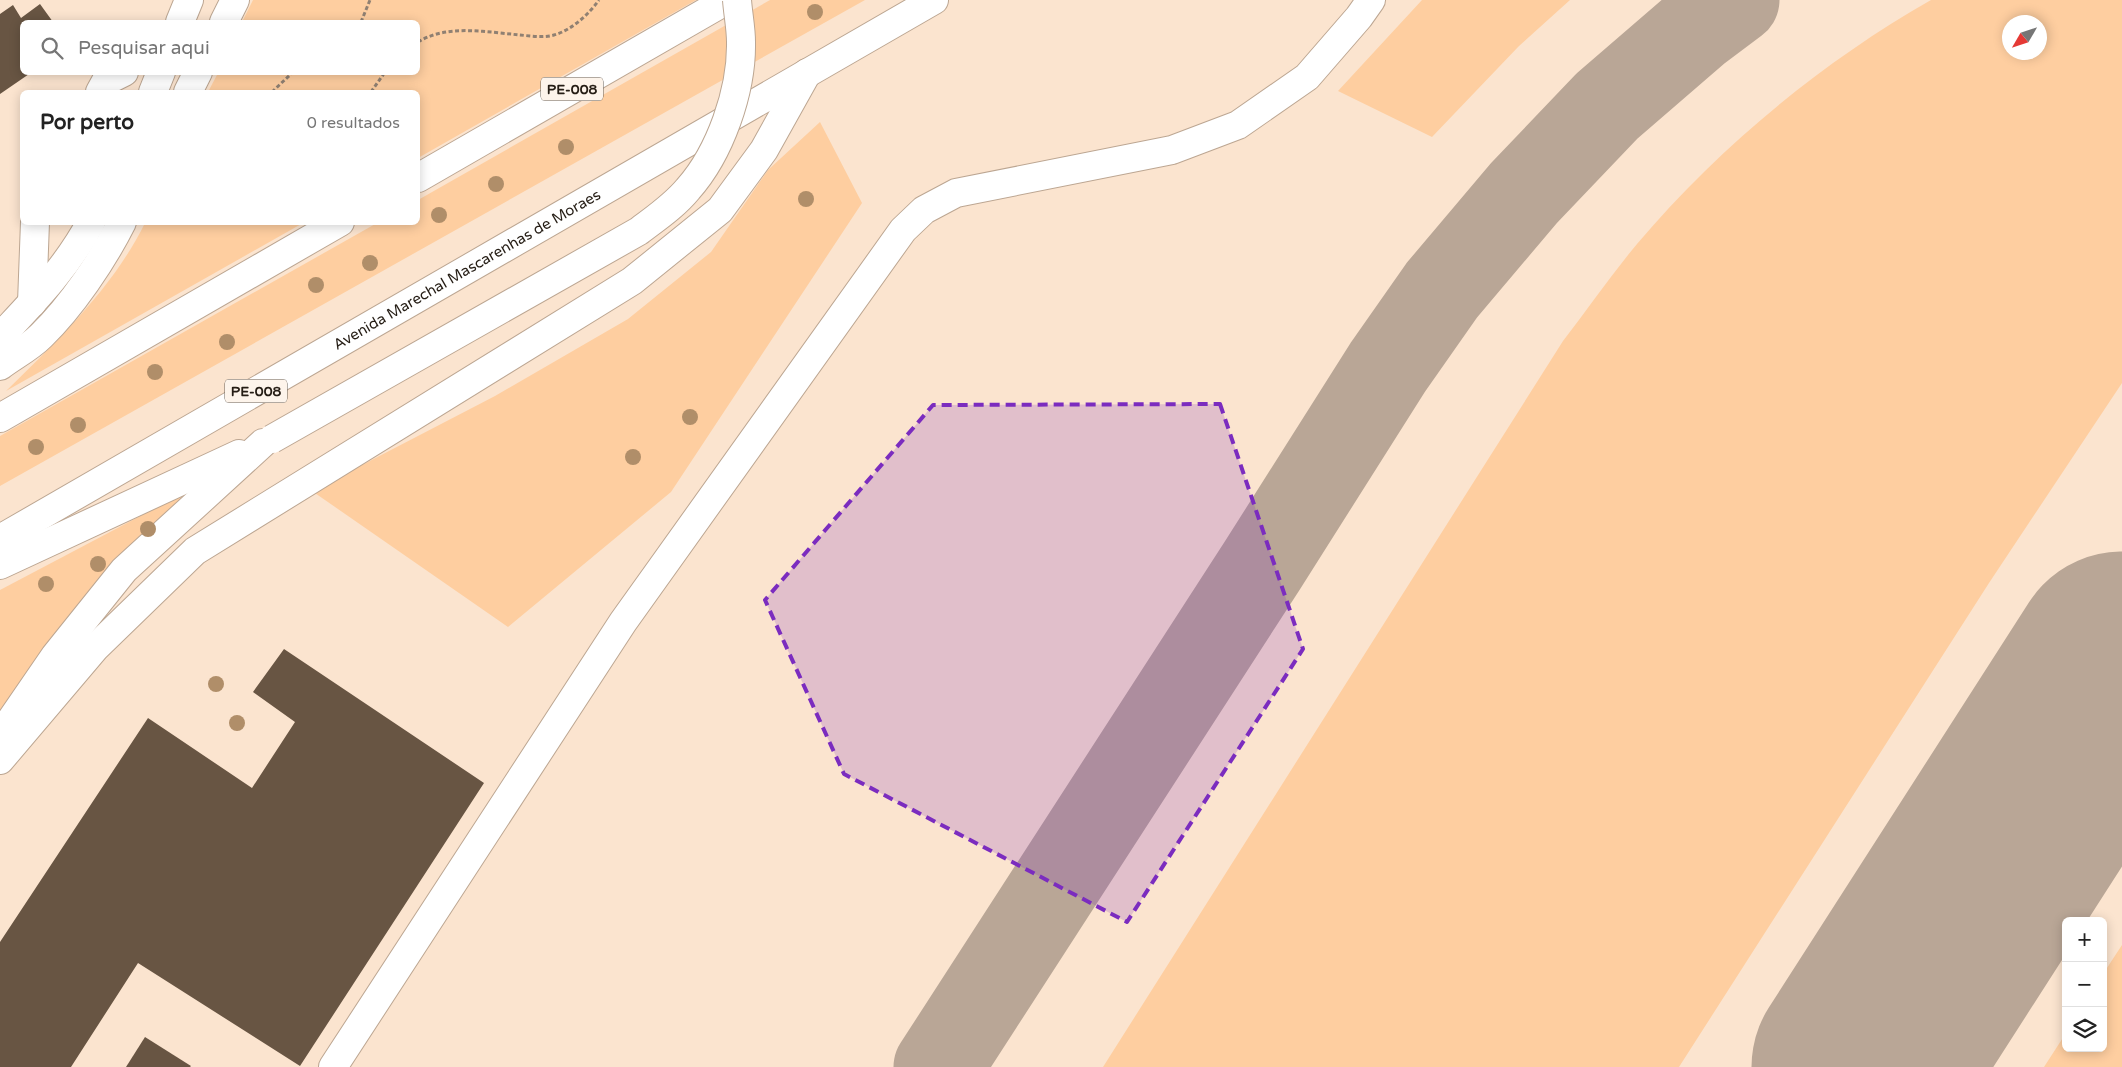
<!DOCTYPE html>
<html lang="pt">
<meta charset="utf-8">
<style>
:root{--surface:#fff;--page:#f6f6f6;--text:#222;--muted:#767676;--line:#e0e0e0}
body{margin:0;font-family:"Varela Round",sans-serif;background:var(--page);color:var(--text)}
.controls{position:absolute;right:15px;bottom:15px;display:grid;overflow:hidden;border-radius:8px;box-shadow:0 2px 12px #0003}
.controls button{width:45px;height:45px;display:grid;place-items:center;padding:0;border:0;border-bottom:1px solid var(--line);background:var(--surface);color:var(--text);font:25px sans-serif}
.compass{position:absolute;left:2002px;top:15px;width:45px;height:45px;border-radius:50%;background:var(--surface);box-shadow:0 2px 12px #0003;rotate:231deg}
.list{margin:0;padding:0;list-style:none}
h2{display:flex;justify-content:space-between;align-items:center;height:65px;margin:0;padding:0 20px;font-size:21px}
h2 small{font-size:16px;font-weight:400;color:var(--muted)}
.icon{flex:none;width:28px;height:28px;fill:none;stroke:currentColor;stroke-width:2;stroke-linecap:round;stroke-linejoin:round}
.map{position:relative;flex:none;width:2122px;height:1067px;overflow:hidden}
.search{position:absolute;background:var(--surface);box-shadow:0 2px 12px #0003;left:20px;top:20px;width:400px;height:55px;display:flex;align-items:center;gap:12px;box-sizing:border-box;padding:0 18px;border-radius:8px;color:var(--muted);font-size:19px}
.panel{position:absolute;background:var(--surface);box-shadow:0 2px 12px #0003;left:20px;top:90px;width:400px;height:135px;border-radius:8px}
.map>svg:first-child{display:block}
.green{fill:#fecea0;fill-rule:evenodd}
.lines{fill:none;stroke-linecap:round;stroke-linejoin:round}
.taxiway{stroke:#b9a696;stroke-width:89}
.runway{stroke:#b9a696;stroke-width:221}
.building{fill:#685543}
.minor-casing{stroke:#bca692;stroke-width:30}
.highway-casing{stroke:#bca692;stroke-width:30}
.path{stroke:#908072;stroke-width:3;stroke-dasharray:4 2.5;stroke-linecap:butt}
.minor{stroke:#fff;stroke-width:28}
.highway{stroke:#fff;stroke-width:28}
.highway-bridge-casing{stroke:#bca692;stroke-width:30;stroke-linecap:butt}
.highway-bridge{stroke:#fff;stroke-width:28}
.tree{fill:#b08e69}
.marked{fill:#7b2cbf;fill-opacity:0.2;stroke:#7b2cbf;stroke-width:4;stroke-dasharray:10 6;stroke-linejoin:round}
.labels{text-anchor:middle;dominant-baseline:central;stroke-width:5;stroke-linejoin:round;paint-order:stroke}
.shield{fill:#fdf4eb;stroke:#665e55;stroke-width:1}
.shield-label{font-size:14px;font-weight:bold;fill:#251d15}
.street-label{font-size:15px;fill:#251d15;stroke:#fdf4eb}
</style>
<div class="map">
<svg width="2122" height="1067" viewBox="0 0 2122 1067">
<rect width="100%" height="100%" fill="#fbe4cf"/>
<g class="green">
<path d="M253 0H696L418 158V92H208L218 73 418 72V22H242Z"/>
<path d="M770 0H865L0 486V436L377 223 418 222V200Z"/>
<path d="M1422 0H1570L1519 46 1432 137 1338 91Z"/>
<path d="M1931 0H2122V383L1989 583 1679 1067H1103L1563 341C1588 309 1611 275 1637 244 1718 148 1822 62 1931 0ZM2010 22H2040V52H2010Z"/>
<path d="M820 122 862 203 671 492 508 627 312 491 495 396 628 319 711 252 768 170Z"/>
<path d="M145 223H303L6 391C57 341 113 288 145 223Z"/>
<path d="M184 493 189 497 0 717V590Z"/>
<path d="M2122 945V1067H2044L2066 1033V1048H2103V974Z"/>
</g>
<g class="lines">
<path class="taxiway" d="M938 1067 1262 566 1388 367 1442 290 1524 193 1607 106 1695 30 1735 0"/>
<path class="runway" d="M1862 1067 2122 662"/>
</g>
<g class="building">
<path d="M40 4 53 22H22V72H32L0 94V14L13 5 21 18Z"/>
<path d="M284 649 484 783 300 1066 138 963 71 1067H0V942L148 718 252 788 295 722 253 692Z"/>
<path d="M145 1037 191 1066 190 1067H126Z"/>
</g>
<g class="lines">
<defs>
<g id="minor">
<path d="M100 92 106 81 124 72"/>
<path d="M32 303 35 222"/>
<path d="M333 1067 623 622 903 230 924 210 956 193 1172 150 1238 125 1307 77 1359 17 1371 0"/>
</g>
<g id="highway">
<path d="M180 22 189 0"/>
<path d="M224 22 235 0"/>
<path d="M153 92 161 72"/>
<path d="M188 92 198 72"/>
<path d="M418 178 727 0"/>
<path d="M0 337C34 301 68 266 91 222"/>
<path d="M0 366C13 356 29 348 41 336 71 307 103 260 122 222"/>
<path d="M0 418 340 222"/>
<path id="s1" d="M0 539 934 0"/>
<path d="M0 565 239 454"/>
<path d="M0 736 55 656 124 570 263 443"/>
<path d="M0 760 95 648 195 551 632 281 720 210 764 150 807 73"/>
</g>
</defs>
<use href="#minor" class="minor-casing"/>
<use href="#highway" class="highway-casing"/>
<g class="path">
<path d="M361 22 370 0"/>
<path d="M418 42C447 24 487 32 520 35 531 36 543 38 554 35 572 30 589 14 599 0"/>
<path d="M272 92 293 72"/>
<path d="M371 92 385 72"/>
</g>
<use href="#minor" class="minor"/>
<use href="#highway" class="highway"/>
<defs>
<path id="highway-bridge" d="M272 439 639 231C656 218 674 206 688 189 720 153 742 91 741 42 741 28 738 14 737 0"/>
</defs>
<use href="#highway-bridge" class="highway-bridge-casing"/>
<use href="#highway-bridge" class="highway-bridge"/>
</g>
<g class="tree">
<circle cx="815" cy="12" r="8"/>
<circle cx="566" cy="147" r="8"/>
<circle cx="496" cy="184" r="8"/>
<circle cx="806" cy="199" r="8"/>
<circle cx="439" cy="215" r="8"/>
<circle cx="370" cy="263" r="8"/>
<circle cx="316" cy="285" r="8"/>
<circle cx="227" cy="342" r="8"/>
<circle cx="155" cy="372" r="8"/>
<circle cx="690" cy="417" r="8"/>
<circle cx="78" cy="425" r="8"/>
<circle cx="36" cy="447" r="8"/>
<circle cx="633" cy="457" r="8"/>
<circle cx="148" cy="529" r="8"/>
<circle cx="98" cy="564" r="8"/>
<circle cx="46" cy="584" r="8"/>
<circle cx="216" cy="684" r="8"/>
<circle cx="237" cy="723" r="8"/>
</g>
<path class="marked" d="M1220 404 1303 649 1127 922 844 774 765 600 933 405Z"/>
<g class="labels">
<g class="shield">
<rect x="541" y="77.5" width="62" height="23" rx="4"/>
<rect x="225" y="379.5" width="62" height="23" rx="4"/>
</g>
<g class="shield-label">
<text x="572" y="89">PE-008</text>
<text x="256" y="391">PE-008</text>
</g>
<g class="street-label">
<text stroke="none"><textPath href="#s1" startOffset="539">Avenida Marechal Mascarenhas de Moraes</textPath></text>
</g>
</g>
</svg>
<div class="controls">
<button>+</button>
<button>−</button>
<button><svg class="icon" aria-label="layers" viewBox="0 0 24 24"><path d="M12 4l9 5-9 5-9-5zM3 14l9 5 9-5"/></svg></button>
</div>
<svg class="compass" viewBox="-18 -18 36 36"><path d="M0-13l5 13h-10z" fill="#e53935"/><path d="M0 13l5-13h-10z" fill="#767676"/></svg>
<div class="search"><svg class="icon" aria-label="search" viewBox="0 0 24 24"><circle cx="10" cy="10" r="6"/><path d="M15 15l6 6"/></svg>Pesquisar aqui</div>
<section class="panel">
<h2>Por perto<small>0 resultados</small></h2>
<ul class="list">
</ul>
</section>
</div>
